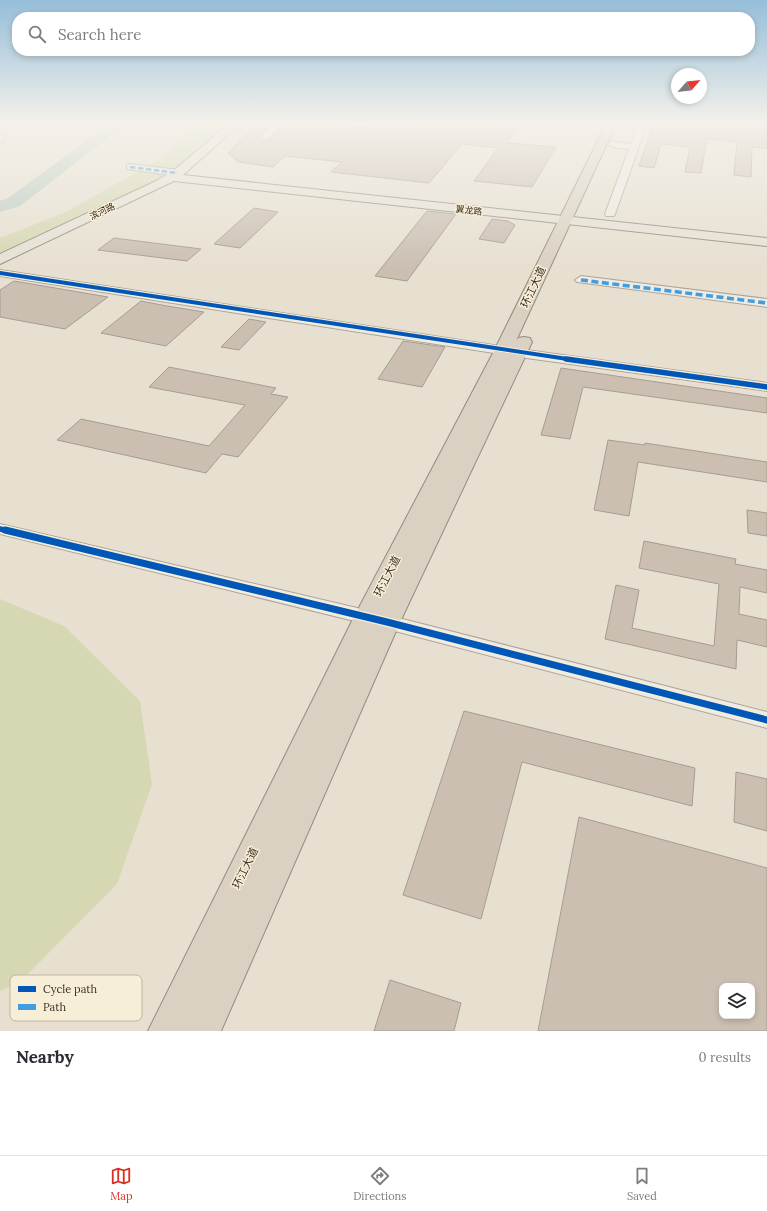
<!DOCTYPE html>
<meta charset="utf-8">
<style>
:root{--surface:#fff;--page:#f2f2f3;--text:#2b2b33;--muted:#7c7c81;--line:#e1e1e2;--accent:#d93025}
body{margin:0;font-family:Lora,"Noto Sans SC",serif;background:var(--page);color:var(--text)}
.controls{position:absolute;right:12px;bottom:12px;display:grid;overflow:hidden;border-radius:8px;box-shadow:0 2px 6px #0003}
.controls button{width:36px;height:36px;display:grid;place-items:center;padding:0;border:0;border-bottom:1px solid var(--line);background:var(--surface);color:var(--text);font:20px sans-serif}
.compass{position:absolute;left:671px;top:68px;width:36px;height:36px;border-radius:50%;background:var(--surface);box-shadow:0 2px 6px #0003;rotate:63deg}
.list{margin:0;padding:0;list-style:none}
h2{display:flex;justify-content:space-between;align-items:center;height:52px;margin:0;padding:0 16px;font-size:17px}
h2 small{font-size:13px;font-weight:400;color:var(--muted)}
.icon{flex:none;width:22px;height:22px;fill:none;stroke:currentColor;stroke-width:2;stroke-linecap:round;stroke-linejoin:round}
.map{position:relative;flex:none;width:767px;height:1031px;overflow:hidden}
.search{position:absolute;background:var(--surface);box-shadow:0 2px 6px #0003;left:12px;right:12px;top:12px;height:44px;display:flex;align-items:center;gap:10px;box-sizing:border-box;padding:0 14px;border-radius:16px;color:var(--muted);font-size:15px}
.sheet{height:124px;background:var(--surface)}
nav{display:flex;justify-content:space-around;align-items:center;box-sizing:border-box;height:56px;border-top:1px solid var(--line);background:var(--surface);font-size:11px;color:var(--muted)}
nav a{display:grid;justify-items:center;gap:2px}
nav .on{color:var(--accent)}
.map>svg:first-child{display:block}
.green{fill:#d6d7b3}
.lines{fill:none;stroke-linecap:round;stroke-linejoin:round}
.river{fill:#bcccc2;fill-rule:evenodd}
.building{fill:#cbbfb2;stroke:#a89c90;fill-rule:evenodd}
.minor-casing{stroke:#ada599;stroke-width:2}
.major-casing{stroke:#928b80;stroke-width:2}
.highway-casing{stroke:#928b80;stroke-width:2}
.minor{fill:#efebe3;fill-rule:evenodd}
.major{fill:#e6e1d4;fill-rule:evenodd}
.highway{fill:#dad1c2;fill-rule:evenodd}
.quiet-far1{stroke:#3f9de0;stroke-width:2.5;stroke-dasharray:5.5 2.5;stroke-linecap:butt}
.quiet{stroke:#3f9de0;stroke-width:3.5;stroke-dasharray:7 3.5;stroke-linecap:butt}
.cycleway-far2-casing{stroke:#f7eed8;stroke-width:6}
.cycleway-far1-casing{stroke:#f7eed8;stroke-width:8}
.cycleway-casing{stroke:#f7eed8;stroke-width:10}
.cycleway-far2{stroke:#0057b8;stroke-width:4}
.cycleway-far1{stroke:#0057b8;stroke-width:5.5}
.cycleway{stroke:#0057b8;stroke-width:7}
.labels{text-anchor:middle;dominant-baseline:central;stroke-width:3;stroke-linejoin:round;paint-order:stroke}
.far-street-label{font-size:9px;fill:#3d2e20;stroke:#f7eed8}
.street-label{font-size:11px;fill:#3d2e20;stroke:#f7eed8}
.key{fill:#f7eed8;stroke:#bfb4a1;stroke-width:1}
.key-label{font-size:11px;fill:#3d2e20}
</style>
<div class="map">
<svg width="767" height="1031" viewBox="0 0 767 1031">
<rect width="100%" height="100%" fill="#e7e0d1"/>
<g class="green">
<path d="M200 124H230L195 156 156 183 0 255V238L66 212 158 160Z"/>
<path d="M0 599 64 626 140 701 152 784 117 884 20 982 0 991Z"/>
</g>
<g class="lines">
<path class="river" d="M110 124H126L20 206 0 212V201L8 198Z"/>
</g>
<g class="building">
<path d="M257 124H273L261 134 262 140H269L284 124H328L410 132 418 124H521L507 143 556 147 532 187 474 181 498 148 462 144 429 183 331 172 342 162 285 156 273 167 238 162 228 153Z"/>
<path d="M653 124H766L767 149 752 147 751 177 734 175 737 142 707 139 701 173 685 172 690 147 661 144 654 168 639 166Z"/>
<path d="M254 208 278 212 240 248 214 244Z"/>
<path d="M427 211 456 214 407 281 375 276Z"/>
<path d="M492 219 508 221 515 225 504 243 479 239Z"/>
<path d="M114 238 201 249 187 261 98 250Z"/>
<path d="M14 281 108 297 65 329 0 317V290Z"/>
<path d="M141 301 167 306 204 312 166 346 101 333Z"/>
<path d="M249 319 266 322 239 350 221 347Z"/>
<path d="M403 341 445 347 422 387 378 379Z"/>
<path d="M169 367 276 388 271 394 288 397 238 457 222 454 206 473 57 440 81 419 209 446 245 405 149 387Z"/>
<path d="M561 368 767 398V413L583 387 570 439 541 435Z"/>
<path d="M608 440 645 445V443L767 462V482L638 462 629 516 594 510Z"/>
<path d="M747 510 767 513V536L748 533Z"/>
<path d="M644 541 736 559 735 564 767 570V593L740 587 739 614 767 620V647L737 640 736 669 605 639 616 585 639 590 632 628 714 646 719 584 639 568Z"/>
<path d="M464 711 695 768 692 806 522 762 481 919 403 895Z"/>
<path d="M736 772 767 779V831L734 822Z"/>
<path d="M579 817 767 868V1031H538ZM722 986H752V1016H722Z"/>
<path d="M390 980 461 1003 454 1031H374Z"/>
</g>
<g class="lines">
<defs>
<g id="minor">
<path d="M275 124H283L268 139H262V135Z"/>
<path d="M639 124H647L615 214 614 216H606L605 214 629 149 612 147 608 144 612 141 631 144Z"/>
<path d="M0 135 4 136V140L0 141Z"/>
<path d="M130 164 178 170 183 173 178 176 127 169V165Z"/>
<path d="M0 270 519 349 767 383V391L519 357 0 276Z"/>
<path d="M581 276 767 299V307L577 282 575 280Z"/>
<path d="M0 524 387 615 767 712V728L387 629 0 534Z"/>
</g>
<path id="major" d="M229 124H240L183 175 767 238V246L174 181 0 264V254L156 181 174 170Z"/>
<path id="highway" d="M606 124H616L516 341 518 338 524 337 530 338 532 342 400 622 221 1031H148L354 617 494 351Z"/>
</defs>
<use href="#minor" class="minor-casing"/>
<use href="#major" class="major-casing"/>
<use href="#highway" class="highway-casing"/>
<use href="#minor" class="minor"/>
<use href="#major" class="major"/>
<use href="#highway" class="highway"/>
<path class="quiet-far1" d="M130 167 178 173"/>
<path class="quiet" d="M581 280 767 303"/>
<defs>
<path id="cycleway-far2" d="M0 273 574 360"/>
<g id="cycleway-far1">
<path d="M566 359 767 387"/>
<path d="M0 529 9 531"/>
</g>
<path id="cycleway" d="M5 530 387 622 767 720"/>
</defs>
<use href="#cycleway-far2" class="cycleway-far2-casing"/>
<use href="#cycleway-far1" class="cycleway-far1-casing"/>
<use href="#cycleway" class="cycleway-casing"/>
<use href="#cycleway-far2" class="cycleway-far2"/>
<use href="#cycleway-far1" class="cycleway-far1"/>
<use href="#cycleway" class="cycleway"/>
</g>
<linearGradient id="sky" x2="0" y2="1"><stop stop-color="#96bed9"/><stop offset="0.46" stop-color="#f4f1ea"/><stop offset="1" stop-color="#f4f1ea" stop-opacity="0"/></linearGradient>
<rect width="767" height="268" fill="url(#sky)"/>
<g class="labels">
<g class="far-street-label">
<text transform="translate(469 210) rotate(6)">翼龙路</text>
<text transform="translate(102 211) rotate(-26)">滨河路</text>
</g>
<g class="street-label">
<text transform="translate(533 287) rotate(-65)">环江大道</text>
<text transform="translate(387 576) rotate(-63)">环江大道</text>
<text transform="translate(245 868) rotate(-64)">环江大道</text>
</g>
</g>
<rect x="10" y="975" width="132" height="46" rx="6" class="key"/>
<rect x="18" y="986" width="18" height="6" fill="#0057b8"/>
<rect x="18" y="1004" width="18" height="6" fill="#3f9de0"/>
<g class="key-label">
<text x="43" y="993">Cycle path</text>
<text x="43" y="1011">Path</text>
</g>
</svg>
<div class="controls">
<button><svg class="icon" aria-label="layers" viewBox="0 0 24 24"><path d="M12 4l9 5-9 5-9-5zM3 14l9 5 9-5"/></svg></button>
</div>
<svg class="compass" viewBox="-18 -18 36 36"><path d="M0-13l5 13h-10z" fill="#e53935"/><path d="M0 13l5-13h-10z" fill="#7c7c81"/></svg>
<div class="search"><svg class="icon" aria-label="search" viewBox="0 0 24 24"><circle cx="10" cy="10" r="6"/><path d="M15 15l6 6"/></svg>Search here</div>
</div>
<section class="sheet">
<h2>Nearby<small>0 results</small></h2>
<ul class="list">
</ul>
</section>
<nav>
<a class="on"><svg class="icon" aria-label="map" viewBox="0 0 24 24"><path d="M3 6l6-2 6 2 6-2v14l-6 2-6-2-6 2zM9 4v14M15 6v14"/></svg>Map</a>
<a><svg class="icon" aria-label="directions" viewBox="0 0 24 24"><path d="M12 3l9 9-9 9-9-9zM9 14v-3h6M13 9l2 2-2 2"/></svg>Directions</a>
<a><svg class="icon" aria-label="saved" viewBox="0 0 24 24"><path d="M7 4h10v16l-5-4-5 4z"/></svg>Saved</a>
</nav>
